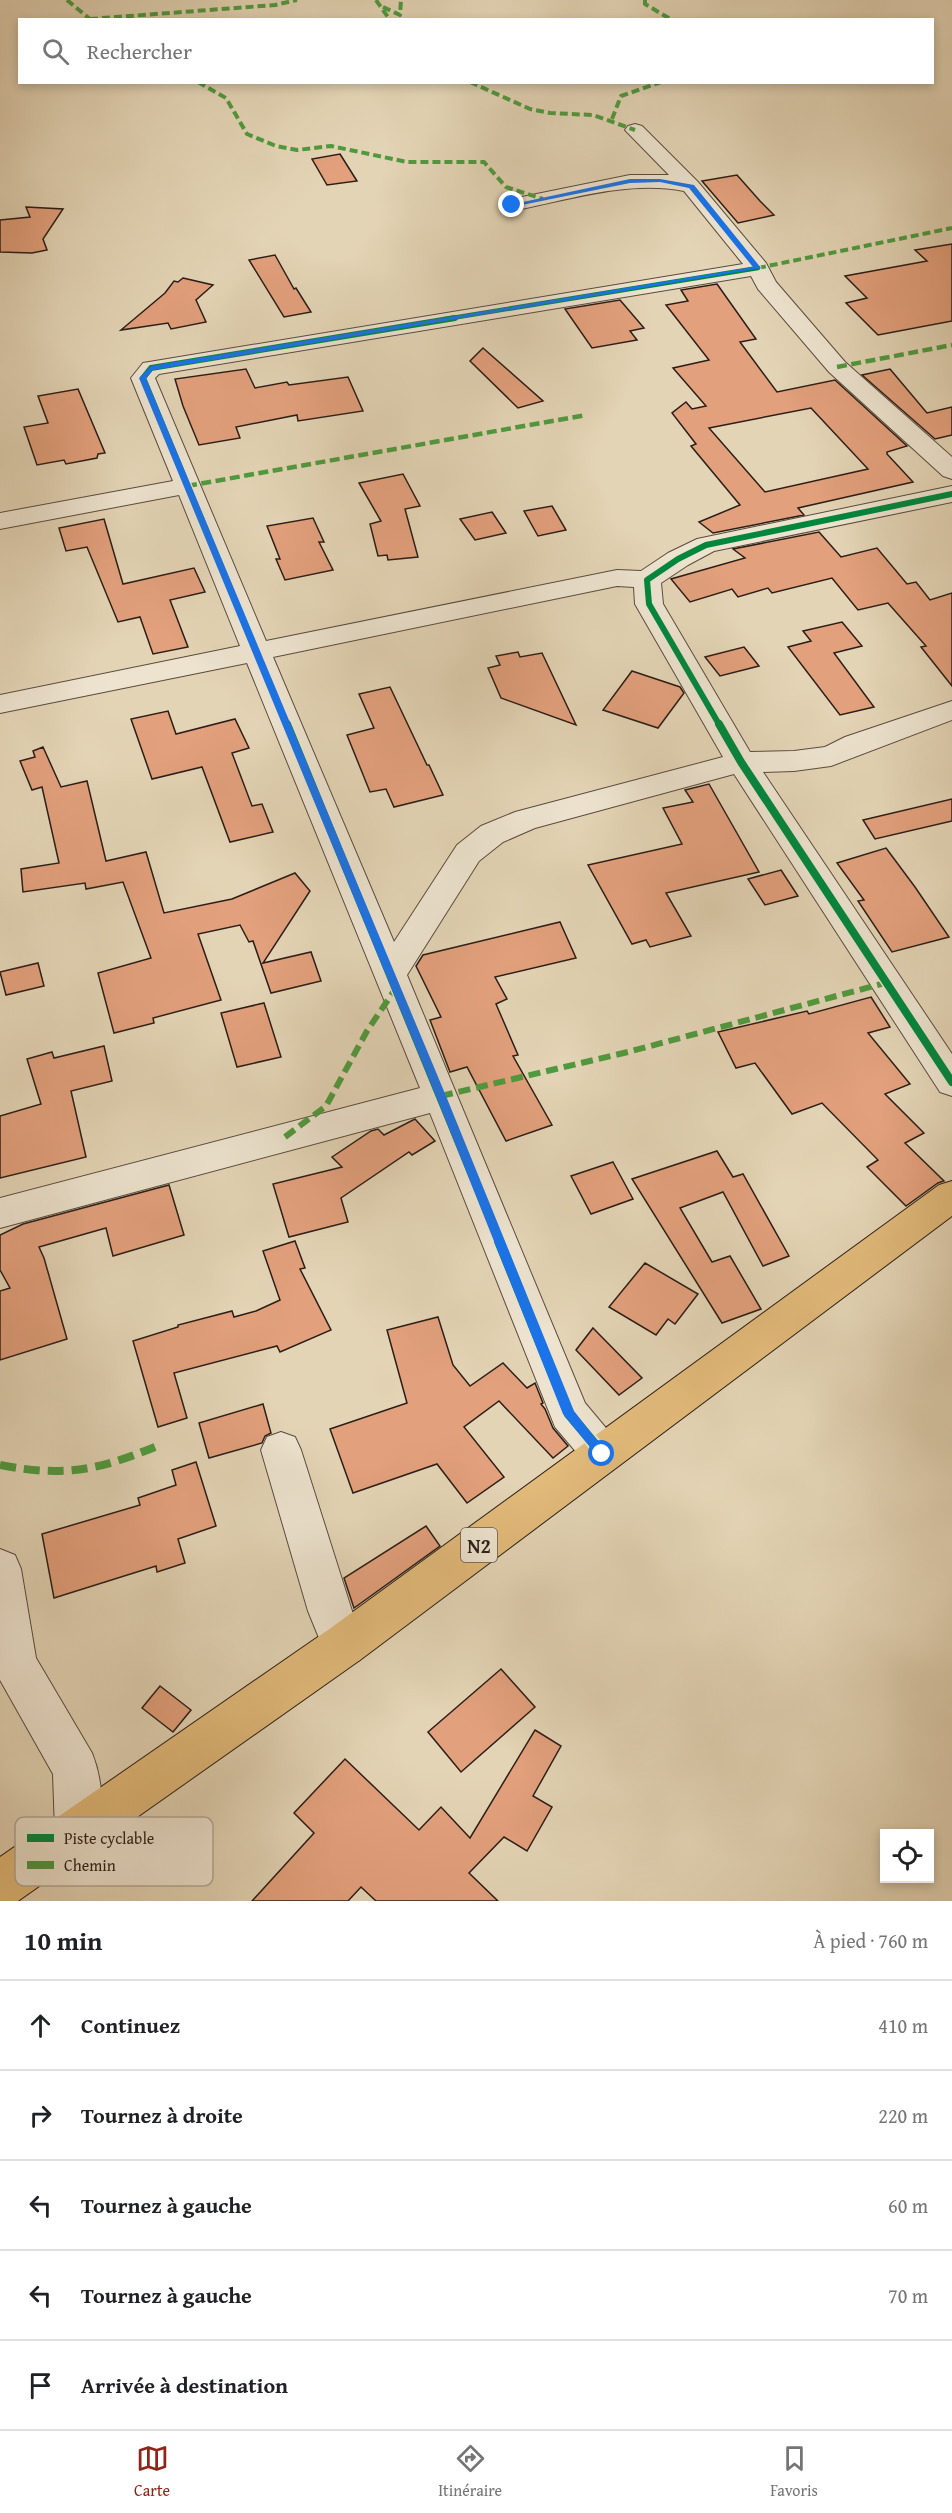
<!DOCTYPE html>
<html lang="fr">
<meta charset="utf-8">
<style>
:root{--surface:#fff;--page:#f6f6f6;--text:#202124;--muted:#757577;--line:#e0e0e0;--accent:#8f2418}
body{margin:0;font-family:"Gentium Book Plus",serif;background:var(--page);color:var(--text)}
.controls{position:absolute;right:18px;bottom:18px;display:grid;overflow:hidden;border-radius:0px;box-shadow:0 3px 9px #0003}
.controls button{width:54px;height:54px;display:grid;place-items:center;padding:0;border:0;border-bottom:2px solid var(--line);background:var(--surface);color:var(--text);font:30px sans-serif}
.stop{position:absolute;width:18px;height:18px;margin:-14px;border:4px solid #1a73e8;border-radius:50%;background:#fff}
.stop.end{background:#1a73e8;border-color:#fff;box-shadow:0 2px 6px #0008}
.list{margin:0;padding:0;list-style:none}
h2{display:flex;justify-content:space-between;align-items:center;height:78px;margin:0;padding:0 24px;font-size:26px}
h2 small{font-size:20px;font-weight:400;color:var(--muted)}
.list li{display:grid;grid-template-columns:39px 1fr auto;gap:18px;align-items:center;box-sizing:border-box;height:90px;padding:0 24px;border-top:2px solid var(--line)}
.list b{display:block;font-size:22px;white-space:nowrap}
.list em{font-size:20px;font-style:normal;color:var(--muted)}
.icon{flex:none;width:33px;height:33px;fill:none;stroke:currentColor;stroke-width:2;stroke-linecap:round;stroke-linejoin:round}
.map{position:relative;flex:none;width:952px;height:1901px;overflow:hidden}
.search{position:absolute;background:var(--surface);box-shadow:0 3px 9px #0003;left:18px;right:18px;top:18px;height:66px;display:flex;align-items:center;gap:15px;box-sizing:border-box;padding:0 21px;border-radius:0px;color:var(--muted);font-size:22px}
.sheet{height:528px;background:var(--surface)}
nav{display:flex;justify-content:space-around;align-items:center;box-sizing:border-box;height:84px;border-top:2px solid var(--line);background:var(--surface);font-size:16px;color:var(--muted)}
nav a{display:grid;justify-items:center;gap:3px}
nav .on{color:var(--accent)}
.map>svg:first-child{display:block}
.building{fill:#e2a07c;stroke:#2b1e18;stroke-width:1.5;fill-rule:evenodd}
.lines{fill:none;stroke-linecap:round;stroke-linejoin:round}
.minor-casing{stroke:#594c3f;stroke-width:2}
.trunk-casing{stroke:#2b1e18;stroke-width:2}
.minor{fill:#ede3cf;fill-rule:evenodd}
.trunk{fill:#e2ba7a;fill-rule:evenodd}
.quiet-far3{stroke:#4f9a3e;stroke-width:4;stroke-dasharray:8 4;stroke-linecap:butt}
.quiet-far2{stroke:#4f9a3e;stroke-width:4.5;stroke-dasharray:10 4.5;stroke-linecap:butt}
.quiet-far1{stroke:#4f9a3e;stroke-width:6;stroke-dasharray:12 6;stroke-linecap:butt}
.quiet{stroke:#4f9a3e;stroke-width:8;stroke-dasharray:16 8;stroke-linecap:butt}
.cycleway-far3-casing{stroke:#ede3cf;stroke-width:7}
.cycleway-far2-casing{stroke:#ede3cf;stroke-width:9}
.cycleway-far1-casing{stroke:#ede3cf;stroke-width:11}
.cycleway-casing{stroke:#ede3cf;stroke-width:14}
.cycleway-far3{stroke:#00873e;stroke-width:4.5}
.cycleway-far2{stroke:#00873e;stroke-width:6}
.cycleway-far1{stroke:#00873e;stroke-width:8}
.cycleway{stroke:#00873e;stroke-width:10}
.route{fill:#1a73e8}
.labels{text-anchor:middle;dominant-baseline:central;stroke-width:4.5;stroke-linejoin:round;paint-order:stroke}
.shield{fill:#ede3cf;stroke:#65594f;stroke-width:1.5}
.shield-label{font-size:20px;font-weight:bold;fill:#2b1e18}
.key{fill:#ede3cf;stroke:#b3a898;stroke-width:1.5}
.key-label{font-size:16px;fill:#2b1e18}
</style>
<div class="map">
<svg width="952" height="1901" viewBox="0 0 952 1901">
<rect width="100%" height="100%" fill="#e3d4b5"/>
<filter id="stains"><feTurbulence type="fractalNoise" baseFrequency=".00333" numOctaves="4"/><feColorMatrix values="0 0 0 0 .2 0 0 0 0 .09 0 0 0 0 .02 0 0 0 .5 -.17"/></filter>
<radialGradient id="worn" r=".72"><stop offset=".6" stop-color="#630" stop-opacity="0"/><stop offset="1" stop-color="#630" stop-opacity=".3"/></radialGradient>
<g class="building">
<path d="M340 154 357 181 327 185 312 159Z"/>
<path d="M737 175 760 201 774 215 738 223 702 181Z"/>
<path d="M26 207 63 209 43 239 47 250 32 253 0 252V220L30 217Z"/>
<path d="M952 244V321L878 335 846 303 867 298 845 276 927 261 915 250Z"/>
<path d="M275 255 294 289 296 288 311 312 284 317 249 260Z"/>
<path d="M183 278 213 285 196 300 206 322 171 329 168 323 121 330 165 293 174 281 178 282Z"/>
<path d="M717 284 756 339 740 342 777 392 835 380 907 446 887 452V454L913 482 798 508 804 515 713 533 699 522 740 505 691 446 696 444 672 413 686 402 692 409 706 406 673 368 709 360 666 305 688 301 681 290ZM811 408 868 469 765 492 709 428Z"/>
<path d="M620 300 644 328 630 331 637 340 592 348 565 309Z"/>
<path d="M483 348 543 401 518 408 470 361Z"/>
<path d="M246 369 255 388 287 382 289 385 348 377 363 411 298 421 297 415 236 427 240 438 199 445 183 406 175 379Z"/>
<path d="M890 369 927 413 952 407V435L935 439 862 375Z"/>
<path d="M78 389 105 453 98 454 97 458 66 464 64 460 37 465 24 427 48 423 38 396Z"/>
<path d="M403 474 420 506 405 509 418 557 388 560 387 555 378 556 370 524 381 521 359 483Z"/>
<path d="M552 506 566 530 538 536 524 511Z"/>
<path d="M492 512 506 533 475 540 460 519Z"/>
<path d="M313 518 324 542H319L333 570 285 580 276 559H280L267 526Z"/>
<path d="M104 519 123 584 194 568 205 592 170 600 188 647 153 654 140 617 118 622 87 547 66 551 59 528Z"/>
<path d="M819 532 841 557 877 548 907 584 916 582 930 600 952 593V686L921 647 926 646 888 603 858 610 832 578 772 593 768 588 738 597 732 589 690 602 671 579 745 558 733 549Z"/>
<path d="M842 622 862 646 834 653 874 707 840 715 788 647 811 641 803 631Z"/>
<path d="M744 647 759 666 720 676 705 657Z"/>
<path d="M518 652 520 657 542 653 576 725 501 698 488 668 500 665 496 656Z"/>
<path d="M632 671 680 687 684 693 658 728 603 710Z"/>
<path d="M390 687 427 765H429L443 795 394 807 386 789 370 792 347 735 374 728 359 694Z"/>
<path d="M168 711 176 734 235 719 249 748 232 753 252 806 262 804 273 832 230 842 202 767 152 779 131 719Z"/>
<path d="M43 747 61 787 87 781 106 861 146 852 164 913 232 899 295 873 310 891 263 963 311 952 321 981 271 993 253 941 249 942 240 925 198 934 221 1000 153 1018 154 1023 114 1033 98 973 151 958 123 882 86 889 85 883 23 892 21 869 59 863 42 787 32 790 20 761 35 757 33 751Z"/>
<path d="M709 784 759 872 666 893 691 936 650 947 646 940 632 944 588 865 682 844 663 808 693 802 685 790Z"/>
<path d="M952 799V821L875 839 863 820Z"/>
<path d="M886 848 915 887 949 937 892 952 858 901 864 900 837 863Z"/>
<path d="M781 870 798 896 765 905 748 879Z"/>
<path d="M560 922 576 958 495 977 507 999 496 1004 518 1055 513 1056 552 1125 506 1141 467 1067 450 1072 430 1020 441 1017 416 966 423 955Z"/>
<path d="M38 963 44 986 6 995 0 972Z"/>
<path d="M871 997 890 1027 868 1033 910 1084 885 1094 924 1133 905 1143 944 1181 938 1183 906 1206 867 1167 878 1160 822 1103 792 1114 755 1063 736 1068 718 1032 807 1011 809 1014Z"/>
<path d="M264 1003 281 1057 237 1067 221 1013Z"/>
<path d="M104 1046 112 1081 71 1091 86 1157 0 1178V1116L41 1104 27 1059 52 1052 54 1058Z"/>
<path d="M415 1119 435 1141 412 1155 409 1152 341 1198 348 1222 289 1237 273 1184 342 1167 332 1157 371 1131 378 1129 384 1135Z"/>
<path d="M717 1151 733 1177 743 1174 789 1256 763 1266 723 1192 680 1208 712 1262 730 1256 761 1309 722 1323 632 1179Z"/>
<path d="M613 1162 633 1199 591 1214 571 1176Z"/>
<path d="M169 1185 184 1235 113 1256 106 1228 39 1247 44 1258 67 1339 0 1360V1291L10 1288 0 1270V1235L23 1224Z"/>
<path d="M295 1241 305 1268 300 1269 331 1330 280 1352 277 1346 174 1373 187 1418 158 1427 133 1341 178 1327V1325L232 1311 234 1317 256 1311 280 1300 263 1251Z"/>
<path d="M645 1263 698 1294 675 1324 668 1319 656 1335 609 1307Z"/>
<path d="M438 1317 453 1365 470 1386 503 1363 527 1388 535 1383 543 1403 541 1404 545 1409 553 1428 568 1446 553 1458 499 1401 464 1427 504 1477 467 1503 437 1464 353 1493 330 1429 407 1403 387 1330Z"/>
<path d="M593 1328 642 1378 619 1395 576 1350Z"/>
<path d="M263 1404 271 1433 265 1436 262 1443 209 1458 199 1423Z"/>
<path d="M196 1462 216 1526 178 1539 185 1563 157 1572 156 1566 54 1598 42 1534 140 1505 138 1498 176 1485 172 1470Z"/>
<path d="M426 1526 440 1546 354 1608 344 1578Z"/>
<path d="M501 1669 535 1707 461 1772 428 1732Z"/>
<path d="M160 1686 191 1710 173 1732 142 1708Z"/>
<path d="M535 1730 561 1746 533 1796 552 1807 527 1851 504 1837 469 1873 498 1901H376L361 1887 348 1901H252L314 1833 294 1813 345 1759 419 1830 441 1807 470 1838Z"/>
</g>
<g class="lines">
<defs>
<g id="minor">
<path d="M635 124 642 126 698 182 766 263 776 282 845 362 952 457V479L943 476 829 372 758 289 751 276 159 374 155 378 266 641 617 570 641 571 668 553 697 539 952 486V502L714 551 688 565 661 583 663 604 750 752 794 751 825 747 845 737 952 701V720L831 766 794 771 763 772 952 1054V1096L940 1092 734 774 535 828 503 842 479 861 407 975 585 1403 616 1440 622 1453 616 1466 602 1471 588 1466 555 1427 430 1113 0 1228V1198L420 1088 247 663 0 713V695L240 646 179 495 0 529V513L173 481 131 378 143 363 743 264 684 191C627 180 568 200 512 211L504 210 501 205 504 200 512 199 630 175H669L625 130 628 126ZM617 586 634 587 635 604 723 757 515 812 481 826 457 845 394 942 273 657Z"/>
<path d="M281 1432 295 1437 301 1450 352 1611 366 1645 360 1660 344 1666 328 1660 308 1611 261 1450 267 1437Z"/>
<path d="M0 1549 15 1555 21 1569 36 1658 92 1753C103 1780 106 1820 95 1848L78 1854 61 1848 55 1831 53 1774 0 1680Z"/>
</g>
<path id="trunk" d="M952 1181V1216L360 1660 18 1901H0V1857L328 1630 939 1185Z"/>
</defs>
<use href="#minor" class="minor-casing"/>
<use href="#trunk" class="trunk-casing"/>
<use href="#minor" class="minor"/>
<use href="#trunk" class="trunk"/>
<g class="quiet-far3">
<path d="M67 0 91 20"/>
<path d="M376 0 390 20"/>
<path d="M645 0V4L672 20"/>
<path d="M383 7 400 15 401 0"/>
<path d="M90 19 275 5 297 0"/>
<path d="M198 82 226 98 247 134 276 146 297 150 331 146 407 162H484L506 187 543 199"/>
<path d="M470 82 530 109 550 113 593 115 635 130"/>
<path d="M612 119 621 96 661 82"/>
<path d="M758 268 952 228"/>
</g>
<g class="quiet-far2">
<path d="M837 367 952 345"/>
<path d="M187 486 586 415"/>
</g>
<g class="quiet-far1">
<path d="M441 1096 628 1052 885 983"/>
<path d="M285 1137 326 1106 367 1031 396 988"/>
</g>
<path class="quiet" d="M0 1465C63 1477 96 1471 155 1447"/>
<defs>
<path id="cycleway-far3" d="M446 319 758 268"/>
<g id="cycleway-far2">
<path d="M287 726 143 378 151 368 455 318"/>
<path d="M720 726 649 604 647 580 678 559 706 545 952 494"/>
</g>
<g id="cycleway-far1">
<path d="M287 724 500 1243"/>
<path d="M719 724 741 762 952 1082"/>
</g>
<path id="cycleway" d="M499 1241 569 1414 602 1453"/>
</defs>
<use href="#cycleway-far3" class="cycleway-far3-casing"/>
<use href="#cycleway-far2" class="cycleway-far2-casing"/>
<use href="#cycleway-far1" class="cycleway-far1-casing"/>
<use href="#cycleway" class="cycleway-casing"/>
<use href="#cycleway-far3" class="cycleway-far3"/>
<use href="#cycleway-far2" class="cycleway-far2"/>
<use href="#cycleway-far1" class="cycleway-far1"/>
<use href="#cycleway" class="cycleway"/>
</g>
<path class="route" d="M630 179H660L694 185 761 268 153 370 146 378 446 1096 574 1411 608 1454 602 1459 598 1457 563 1414 436 1096 139 378 151 366 753 267 689 188 660 182 630 183 512 207 509 205Z"/>
<g class="labels">
<rect class="shield" x="461" y="1528" width="36" height="34" rx="4.5"/>
<g class="shield-label">
<text x="479" y="1545">N2</text>
</g>
</g>
<rect x="15" y="1817" width="198" height="69" rx="9" class="key"/>
<rect x="27" y="1834" width="27" height="8" fill="#00873e"/>
<rect x="27" y="1861" width="27" height="8" fill="#4f9a3e"/>
<g class="key-label">
<text x="64" y="1844">Piste cyclable</text>
<text x="64" y="1871">Chemin</text>
</g>
<rect width="100%" height="100%" filter="url(#stains)"/>
<rect width="100%" height="100%" fill="url(#worn)"/>
</svg>
<div class="controls">
<button><svg class="icon" aria-label="locate" viewBox="0 0 24 24"><circle cx="12" cy="12" r="6"/><path d="M12 2v4M12 18v4M2 12h4M18 12h4"/></svg></button>
</div>
<div class="stop" style="left:602px;top:1454px"></div>
<div class="stop end" style="left:512px;top:205px"></div>
<div class="search"><svg class="icon" aria-label="search" viewBox="0 0 24 24"><circle cx="10" cy="10" r="6"/><path d="M15 15l6 6"/></svg>Rechercher</div>
</div>
<section class="sheet">
<h2>10 min<small>À pied · 760 m</small></h2>
<ul class="list">
<li><svg class="icon" aria-label="ahead" viewBox="0 0 24 24"><path d="M12 20V5M6 11l6-6 6 6"/></svg><div><b>Continuez</b></div><em>410 m</em></li>
<li><svg class="icon" aria-label="right" viewBox="0 0 24 24"><path d="M7 20v-9h11M14 6l5 5-5 5"/></svg><div><b>Tournez à droite</b></div><em>220 m</em></li>
<li><svg class="icon" aria-label="left" viewBox="0 0 24 24"><path d="M17 20v-9H6M10 6l-5 5 5 5"/></svg><div><b>Tournez à gauche</b></div><em>60 m</em></li>
<li><svg class="icon" aria-label="left" viewBox="0 0 24 24"><path d="M17 20v-9H6M10 6l-5 5 5 5"/></svg><div><b>Tournez à gauche</b></div><em>70 m</em></li>
<li><svg class="icon" aria-label="arrive" viewBox="0 0 24 24"><path d="M6 21V4h12l-3 4 3 4H6"/></svg><div><b>Arrivée à destination</b></div></li>
</ul>
</section>
<nav>
<a class="on"><svg class="icon" aria-label="map" viewBox="0 0 24 24"><path d="M3 6l6-2 6 2 6-2v14l-6 2-6-2-6 2zM9 4v14M15 6v14"/></svg>Carte</a>
<a><svg class="icon" aria-label="directions" viewBox="0 0 24 24"><path d="M12 3l9 9-9 9-9-9zM9 14v-3h6M13 9l2 2-2 2"/></svg>Itinéraire</a>
<a><svg class="icon" aria-label="saved" viewBox="0 0 24 24"><path d="M7 4h10v16l-5-4-5 4z"/></svg>Favoris</a>
</nav>
